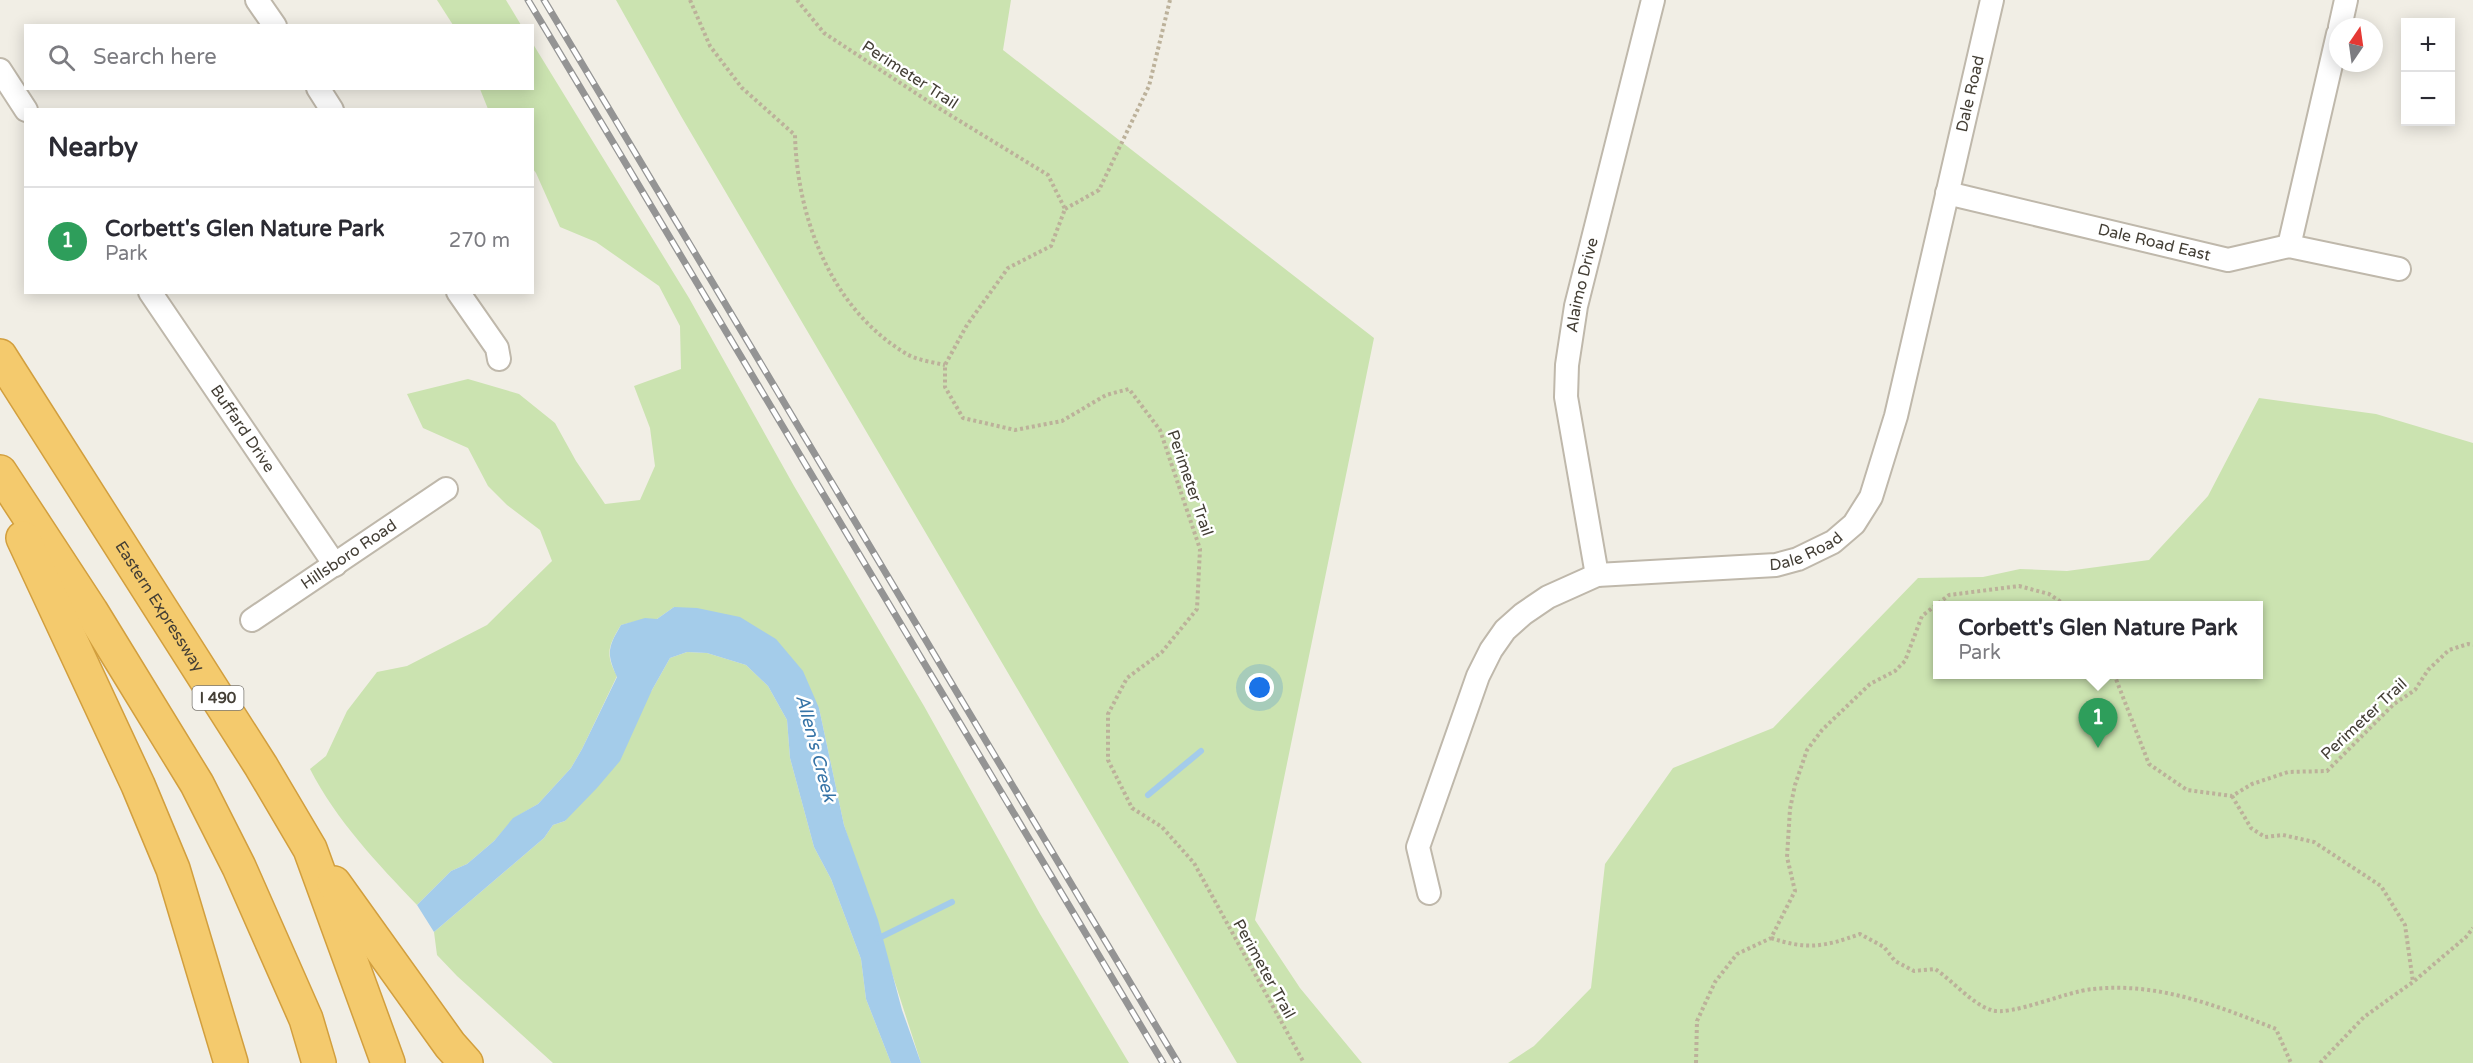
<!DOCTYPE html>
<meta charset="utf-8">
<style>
:root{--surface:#fff;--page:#f2f2f3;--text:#2b2b33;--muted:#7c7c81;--line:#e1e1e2;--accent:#eb4522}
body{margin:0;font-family:"Varela Round",sans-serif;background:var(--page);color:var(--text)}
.controls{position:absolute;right:18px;top:18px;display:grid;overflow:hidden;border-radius:0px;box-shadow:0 3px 15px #0003}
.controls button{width:54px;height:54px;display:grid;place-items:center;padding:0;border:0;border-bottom:2px solid var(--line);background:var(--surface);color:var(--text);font:30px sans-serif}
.compass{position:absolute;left:2329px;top:18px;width:54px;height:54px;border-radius:50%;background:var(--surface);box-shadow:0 3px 15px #0003;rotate:13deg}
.you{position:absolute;left:1260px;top:688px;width:21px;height:21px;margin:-15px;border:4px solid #fff;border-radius:50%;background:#1a73e8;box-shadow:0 0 0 9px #1a73e833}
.badge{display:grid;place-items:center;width:39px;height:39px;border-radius:50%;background:var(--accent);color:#fff;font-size:20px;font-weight:700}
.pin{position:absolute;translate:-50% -50px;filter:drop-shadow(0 2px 3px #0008)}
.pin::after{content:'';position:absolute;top:32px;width:21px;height:18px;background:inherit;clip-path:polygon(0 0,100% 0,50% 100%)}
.popup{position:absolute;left:1933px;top:601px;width:330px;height:78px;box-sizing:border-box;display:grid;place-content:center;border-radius:0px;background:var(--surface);filter:drop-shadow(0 2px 4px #0005);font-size:20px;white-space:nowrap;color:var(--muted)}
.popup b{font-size:22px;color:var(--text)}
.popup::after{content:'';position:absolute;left:50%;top:100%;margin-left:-12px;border:12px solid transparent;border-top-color:var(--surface)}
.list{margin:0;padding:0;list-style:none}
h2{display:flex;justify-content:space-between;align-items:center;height:78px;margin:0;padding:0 24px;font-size:26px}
h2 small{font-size:20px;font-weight:400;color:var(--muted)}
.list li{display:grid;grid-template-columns:39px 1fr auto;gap:18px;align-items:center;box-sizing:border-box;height:108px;padding:0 24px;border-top:2px solid var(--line)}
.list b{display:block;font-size:22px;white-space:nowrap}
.list p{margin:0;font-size:20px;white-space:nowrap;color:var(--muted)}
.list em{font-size:20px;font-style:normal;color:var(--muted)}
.icon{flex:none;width:33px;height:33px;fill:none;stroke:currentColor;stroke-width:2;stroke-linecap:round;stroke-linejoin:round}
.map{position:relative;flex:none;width:2473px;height:1063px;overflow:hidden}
.search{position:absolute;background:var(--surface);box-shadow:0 3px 15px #0003;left:24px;top:24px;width:510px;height:66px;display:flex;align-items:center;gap:15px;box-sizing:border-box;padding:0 21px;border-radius:0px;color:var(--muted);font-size:22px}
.panel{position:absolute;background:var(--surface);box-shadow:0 3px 15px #0003;left:24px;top:108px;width:510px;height:186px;border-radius:0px}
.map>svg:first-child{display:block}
.green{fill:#cbe3b0;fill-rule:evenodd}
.water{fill:#a4ccea}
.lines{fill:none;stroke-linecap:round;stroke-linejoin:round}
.stream{stroke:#a4ccea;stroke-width:6}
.minor-casing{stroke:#bfb8ab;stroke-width:26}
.motorway-casing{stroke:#d29f3e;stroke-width:36}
.path{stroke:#bcb19a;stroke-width:4;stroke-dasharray:3 3;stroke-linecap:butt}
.minor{stroke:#fff;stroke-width:22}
.motorway{stroke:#f4ca6d;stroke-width:33}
.rail-casing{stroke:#949494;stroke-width:7}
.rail{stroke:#fff;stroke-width:4.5;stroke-dasharray:14;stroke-linecap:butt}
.labels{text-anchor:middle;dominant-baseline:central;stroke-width:5;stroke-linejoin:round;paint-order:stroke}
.shield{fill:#fff;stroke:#7b7872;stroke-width:1.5}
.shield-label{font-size:15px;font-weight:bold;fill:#433e35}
.street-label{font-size:16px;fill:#433e35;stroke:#fff}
.water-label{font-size:18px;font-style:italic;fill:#3674a7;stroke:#fff}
</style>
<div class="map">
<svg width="2473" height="1063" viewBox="0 0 2473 1063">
<rect width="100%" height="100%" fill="#f1eee5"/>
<g class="green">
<path d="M437 0H506L521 25H453Z"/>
<path d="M616 0H1011L1003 50 1374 338 1255 920 1300 988 1362 1063H1237L681 116Z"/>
<path d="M533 44 689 298 794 486 924 706 1040 914 1129 1063H921L844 825 819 708 674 607 657 619H645L621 625C608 646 605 654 617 676L582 749 571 768 538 804 514 818 494 841 467 864 451 871 417 905C378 864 336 820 310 769L326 756 347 711 377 672 407 666 487 625 552 561 540 530 507 505 488 486 468 448 423 428 407 394 468 379 519 394 555 423 576 461 605 504 640 500 655 466 650 428 634 386 681 369 680 326 659 286 596 242 560 227 536 173 533 169 532 110 488 109 480 89 532 88Z"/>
<path d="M2259 398 2376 414 2473 443V1063H1508L1534 1046 1591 988 1605 864 1673 768 1773 728 1918 578 1983 577 2020 569 2067 571 2149 560 2208 496ZM1938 606H2258V674H1938Z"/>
<path d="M687 652 707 653 746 665 768 686 787 720 790 758 814 847 831 879 861 959 866 999 891 1063H553L457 976 437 955 434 932 544 838 553 825 565 821 652 690 670 658Z"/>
</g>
<path class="water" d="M674 607 697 608 740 617 776 639 803 671 819 708 844 825 878 920 902 1010 921 1063H891L866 999 861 959 831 879 814 847 790 758 787 720 768 686 746 665 707 653 687 652 670 658 652 690 620 761 597 788 565 821 553 825 544 838 434 932 417 905 451 871 467 864 494 841 513 818 538 804 571 768 582 749 617 677C606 653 608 647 621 625L645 618 657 619Z"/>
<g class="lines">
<g class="stream">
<path d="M1148 795 1201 751"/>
<path d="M877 939 952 902"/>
</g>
<defs>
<g id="minor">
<path d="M257 0 275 26"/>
<path d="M2340 27 2346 0"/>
<path d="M0 70 26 110"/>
<path d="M318 88 332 110"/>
<path id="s1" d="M1947 193 2228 260 2289 246 2399 269"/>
<path d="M2289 246 2338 34"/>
<path id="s2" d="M150 292 335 565"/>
<path d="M458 292 497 348 499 359"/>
<path id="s3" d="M1597 575 1566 397 1567 365 1576 306 1653 0"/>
<path id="s4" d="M252 620 446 489"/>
<path id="s5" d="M1429 893 1418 847 1478 676 1491 650 1505 630 1523 614 1548 597 1597 575 1776 565 1798 559 1833 542 1854 524 1871 497 1896 416 1992 0"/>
</g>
<g id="motorway">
<path id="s6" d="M0 356 261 766 310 849 388 1063"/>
<path d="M0 472 91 611 197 784 239 867 306 1019 319 1063"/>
<path d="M23 538 138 785 173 869 231 1063"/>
<path d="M334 883 450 1045 466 1063"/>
</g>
</defs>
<use href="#minor" class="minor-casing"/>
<use href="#motorway" class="motorway-casing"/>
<g class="path">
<path d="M690 0 710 46 742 88 795 135C797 218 831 308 905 353 916 360 932 362 945 365"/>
<path d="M797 0 824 33 937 107 1048 175 1065 209 1051 246 1008 268 967 325 945 365V387L963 418 1015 430 1062 421 1106 395 1129 389 1160 430 1200 549 1197 609 1162 652 1127 678 1108 714V760L1132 808 1162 827 1194 863 1304 1063"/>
<path d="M1065 209 1099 190 1149 86 1170 0"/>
<path d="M2114 674 2149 764 2187 790 2232 796 2252 784 2288 772 2327 771 2394 704 2415 690 2428 670 2449 650 2468 644 2473 645"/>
<path d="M2232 796 2251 828 2265 837 2283 835 2314 842 2381 886 2405 925 2413 982"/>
<path d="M1771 938C1807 950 1824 947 1860 934L1884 947 1895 961 1914 971 1935 969C1952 980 1972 1004 1991 1010 2010 1017 2067 991 2093 989 2158 982 2218 1006 2276 1029L2291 1063"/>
<path d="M1696 1063 1697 1021 1715 982 1737 954 1771 938 1795 891 1787 857 1790 809 1795 785 1807 750 1822 730 1870 684 1895 671 1905 661 1922 616 1949 595 2019 586 2049 594 2067 606"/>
<path d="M2320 1063 2364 1017 2413 982 2466 937 2473 928"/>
</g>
<use href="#minor" class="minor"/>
<use href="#motorway" class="motorway"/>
<defs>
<g id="rail">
<path d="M528 0 1163 1063"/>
<path d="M544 0 1178 1063"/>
</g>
</defs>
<use href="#rail" class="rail-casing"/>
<use href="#rail" class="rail"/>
</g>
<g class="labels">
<rect class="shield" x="192.5" y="686" width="51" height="24" rx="4.5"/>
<g class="shield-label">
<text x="218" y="698">I 490</text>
</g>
<g class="street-label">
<text transform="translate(910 75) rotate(33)">Perimeter Trail</text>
<text stroke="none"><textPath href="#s5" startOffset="1106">Dale Road</textPath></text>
<text stroke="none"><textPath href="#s1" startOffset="213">Dale Road East</textPath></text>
<text stroke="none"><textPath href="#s3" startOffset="294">Alaimo Drive</textPath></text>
<text stroke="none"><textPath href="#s2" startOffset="165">Buffard Drive</textPath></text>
<text transform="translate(1190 483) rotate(71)">Perimeter Trail</text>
<text stroke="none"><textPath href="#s5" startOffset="602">Dale Road</textPath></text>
<text stroke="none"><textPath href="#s4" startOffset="117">Hillsboro Road</textPath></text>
<text stroke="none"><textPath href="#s6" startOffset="297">Eastern Expressway</textPath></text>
<text transform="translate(2364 719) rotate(-43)">Perimeter Trail</text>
<text transform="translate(1264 969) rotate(61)">Perimeter Trail</text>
</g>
<g class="water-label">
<text transform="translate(816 748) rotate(75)">Allen's Creek</text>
</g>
</g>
</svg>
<div class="controls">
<button>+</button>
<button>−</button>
</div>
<svg class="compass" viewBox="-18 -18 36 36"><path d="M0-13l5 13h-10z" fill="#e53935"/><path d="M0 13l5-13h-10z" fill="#7c7c81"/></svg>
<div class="you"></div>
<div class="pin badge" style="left:2098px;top:748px;background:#2e9e5b">1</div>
<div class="popup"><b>Corbett's Glen Nature Park</b>Park</div>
<div class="search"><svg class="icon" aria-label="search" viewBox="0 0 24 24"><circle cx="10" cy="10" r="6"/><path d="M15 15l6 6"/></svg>Search here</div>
<section class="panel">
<h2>Nearby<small></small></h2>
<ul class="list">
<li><span class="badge" style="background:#2e9e5b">1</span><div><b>Corbett's Glen Nature Park</b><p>Park</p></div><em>270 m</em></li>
</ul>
</section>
</div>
